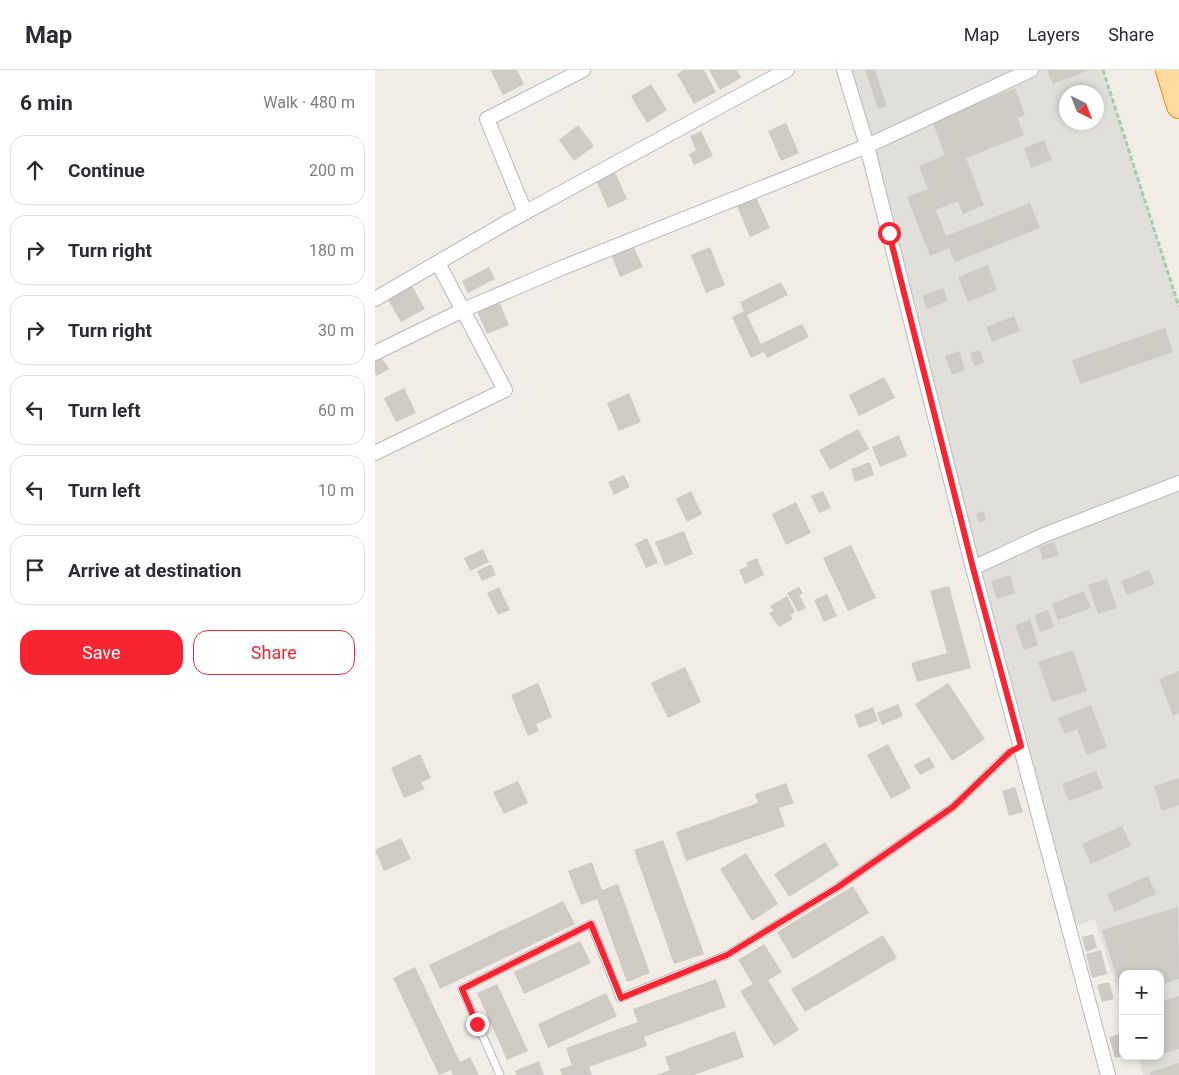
<!DOCTYPE html>
<meta charset="utf-8">
<style>
:root{--surface:#fff;--page:#f7f7f7;--text:#2b2b33;--muted:#7c7c81;--line:#e1e1e2;--accent:#f92432}
body{margin:0;font-family:Roboto,sans-serif;background:var(--page);color:var(--text)}
.controls{position:absolute;right:15px;bottom:15px;display:grid;overflow:hidden;border-radius:10px;box-shadow:0 2px 8px #0003}
.controls button{width:45px;height:45px;display:grid;place-items:center;padding:0;border:0;border-bottom:1px solid var(--line);background:var(--surface);color:var(--text);font:25px sans-serif}
.compass{position:absolute;left:684px;top:15px;width:45px;height:45px;border-radius:50%;background:var(--surface);box-shadow:0 2px 8px #0003;rotate:138deg}
.stop{position:absolute;width:15px;height:15px;margin:-11px;border:4px solid #f92432;border-radius:50%;background:#fff}
.stop.end{background:#f92432;border-color:#fff;box-shadow:0 1px 5px #0008}
.list{margin:0;padding:0;list-style:none}
h2{display:flex;justify-content:space-between;align-items:center;height:65px;margin:0;padding:0 20px;font-size:21px}
h2 small{font-size:16px;font-weight:400;color:var(--muted)}
.list li{display:grid;grid-template-columns:32px 1fr auto;gap:15px;align-items:center;box-sizing:border-box;height:70px;margin:0 10px 10px;padding:0 10px;border:1px solid var(--line);border-radius:15px}
.list b{display:block;font-size:19px;white-space:nowrap}
.list em{font-size:16px;font-style:normal;color:var(--muted)}
.actions{display:flex;gap:10px;padding:15px 20px}
.actions a{flex:1;padding:11px 0;border:1px solid var(--accent);border-radius:15px;text-align:center;font-size:18px;color:var(--accent)}
.actions .main{background:var(--accent);color:#fff}
.icon{flex:none;width:28px;height:28px;fill:none;stroke:currentColor;stroke-width:2;stroke-linecap:round;stroke-linejoin:round}
.map{position:relative;flex:none;width:804px;height:1005px;overflow:hidden}
header{display:flex;align-items:center;gap:30px;box-sizing:border-box;height:70px;padding:0 25px;background:var(--surface);border-bottom:1px solid var(--line)}
header strong{font-size:24px}
nav{display:flex;gap:28px;margin-inline-start:auto;font-size:18px}
main{display:flex}
aside{flex:1;background:var(--surface)}
.map>svg:first-child{display:block}
.industrial{fill:#e1dfda;fill-rule:evenodd}
.building{fill:#cecac4}
.lines{fill:none;stroke-linecap:round;stroke-linejoin:round}
.service-casing{stroke:#b6babd;stroke-width:9}
.minor-casing{stroke:#b6babd;stroke-width:16}
.trunk-casing{stroke:#f68600;stroke-width:26}
.path{stroke:#9cd3a4;stroke-width:3;stroke-dasharray:5 2.5;stroke-linecap:butt}
.service{stroke:#fff;stroke-width:7}
.minor{stroke:#fff;stroke-width:14}
.trunk{stroke:#ffdc9d;stroke-width:24}
.route{stroke:#f92432;stroke-width:6}
</style>
<header>
<strong>Map</strong>
<nav><a>Map</a><a>Layers</a><a>Share</a></nav>
</header>
<main>
<aside>
<h2>6 min<small>Walk · 480 m</small></h2>
<ul class="list">
<li><svg class="icon" aria-label="ahead" viewBox="0 0 24 24"><path d="M12 20V5M6 11l6-6 6 6"/></svg><div><b>Continue</b></div><em>200 m</em></li>
<li><svg class="icon" aria-label="right" viewBox="0 0 24 24"><path d="M7 20v-9h11M14 6l5 5-5 5"/></svg><div><b>Turn right</b></div><em>180 m</em></li>
<li><svg class="icon" aria-label="right" viewBox="0 0 24 24"><path d="M7 20v-9h11M14 6l5 5-5 5"/></svg><div><b>Turn right</b></div><em>30 m</em></li>
<li><svg class="icon" aria-label="left" viewBox="0 0 24 24"><path d="M17 20v-9H6M10 6l-5 5 5 5"/></svg><div><b>Turn left</b></div><em>60 m</em></li>
<li><svg class="icon" aria-label="left" viewBox="0 0 24 24"><path d="M17 20v-9H6M10 6l-5 5 5 5"/></svg><div><b>Turn left</b></div><em>10 m</em></li>
<li><svg class="icon" aria-label="arrive" viewBox="0 0 24 24"><path d="M6 21V4h12l-3 4 3 4H6"/></svg><div><b>Arrive at destination</b></div></li>
</ul>
<div class="actions"><a class="main">Save</a><a>Share</a></div>
</aside>
<div class="map">
<svg width="804" height="1005" viewBox="0 0 804 1005">
<rect width="100%" height="100%" fill="#f1ede6"/>
<path class="industrial" d="M469 0H728L804 237V1005H768L763 986H785V904H748V938L720 849 694 858ZM692 22H722V52H692Z"/>
<g class="building">
<path d="M118 0H142L149 14 128 25 116 1Z"/>
<path d="M309 0H329L341 22 319 34 302 4Z"/>
<path d="M334 0H362L366 8 345 20Z"/>
<path d="M490 0H500L512 36 503 39Z"/>
<path d="M672 0H715L678 14Z"/>
<path d="M276 14 292 40 272 53 256 26Z"/>
<path d="M640 18 650 45 642 48 649 65 591 88 609 135 588 144 583 131 561 140 571 166 655 133 665 158 580 192 574 178 555 186 532 127 553 119 544 96 570 85 557 51Z"/>
<path d="M411 53 424 83 406 91 393 61Z"/>
<path d="M203 55 219 76 199 91 184 70Z"/>
<path d="M326 61 338 86 319 95 314 84 321 80 315 66Z"/>
<path d="M669 70 677 90 656 98 649 78Z"/>
<path d="M239 100 252 129 233 138 220 108Z"/>
<path d="M381 127 395 158 375 167 362 136Z"/>
<path d="M258 175 268 197 245 207 236 184Z"/>
<path d="M335 177 350 215 331 223 316 185Z"/>
<path d="M613 195 622 220 593 232 583 207Z"/>
<path d="M114 197 120 209 93 223 87 211Z"/>
<path d="M406 212 413 225 372 245 386 274 427 254 434 267 392 288 389 282 376 288 357 247 369 241 365 232Z"/>
<path d="M36 214 50 239 26 252 12 228Z"/>
<path d="M568 218 573 231 552 239 547 226Z"/>
<path d="M123 229 134 255 112 264 101 239Z"/>
<path d="M639 246 645 261 617 272 611 257Z"/>
<path d="M790 258 798 282 705 314 697 290Z"/>
<path d="M605 280 609 293 599 296 595 283Z"/>
<path d="M584 281 590 300 577 305 570 286Z"/>
<path d="M6 286 14 299 2 306 0 303V289Z"/>
<path d="M509 307 520 328 484 346 474 325Z"/>
<path d="M29 318 41 343 21 352 9 328Z"/>
<path d="M254 323 266 352 244 361 232 333Z"/>
<path d="M483 359 494 379 455 400 444 380Z"/>
<path d="M524 365 532 386 505 397 497 377Z"/>
<path d="M495 392 499 405 480 412 476 399Z"/>
<path d="M249 405 255 417 239 425 233 412Z"/>
<path d="M316 421 327 444 312 452 301 429Z"/>
<path d="M448 421 456 438 444 443 436 426Z"/>
<path d="M421 432 436 463 411 475 397 444Z"/>
<path d="M608 441 611 450 604 453 601 444Z"/>
<path d="M309 461 318 484 290 496 280 472Z"/>
<path d="M272 468 283 493 271 498 260 474Z"/>
<path d="M679 472 684 485 668 490 664 477Z"/>
<path d="M476 475 501 528 473 541 448 488Z"/>
<path d="M108 479 114 492 95 501 89 488Z"/>
<path d="M382 488 389 505 370 514 364 500 373 496 371 493Z"/>
<path d="M116 494 121 505 107 511 102 501Z"/>
<path d="M774 500 780 514 752 525 746 511Z"/>
<path d="M635 505 640 523 622 529 616 511Z"/>
<path d="M732 509 742 538 723 544 713 515Z"/>
<path d="M574 516 596 598 542 612 536 593 572 583 555 521Z"/>
<path d="M124 517 135 540 123 545 112 523Z"/>
<path d="M424 517 428 523 424 525 431 538 423 542 412 523Z"/>
<path d="M709 521 716 538 683 550 677 534Z"/>
<path d="M452 524 462 546 449 552 439 530Z"/>
<path d="M412 526 420 542 415 545 418 549 404 557 394 543 398 541 395 536Z"/>
<path d="M673 540 679 557 665 562 659 545Z"/>
<path d="M655 550 663 575 649 580 640 555Z"/>
<path d="M698 580 712 621 677 632 663 592Z"/>
<path d="M310 597 326 632 293 648 276 613Z"/>
<path d="M804 601V643L798 646 784 609Z"/>
<path d="M163 613 177 647 161 654 164 661 153 666 136 625Z"/>
<path d="M573 613 610 669 577 691 540 634Z"/>
<path d="M523 634 528 646 507 655 502 643Z"/>
<path d="M716 635 732 677 712 685 702 659 690 664 683 648Z"/>
<path d="M498 637 503 651 484 658 479 645Z"/>
<path d="M513 674 536 718 516 729 492 685Z"/>
<path d="M45 684 56 708 46 712 50 719 29 728 16 698Z"/>
<path d="M554 687 560 697 545 705 539 695Z"/>
<path d="M721 701 728 718 694 731 687 714Z"/>
<path d="M804 708V735L787 741 779 716Z"/>
<path d="M143 711 153 733 129 744 118 722Z"/>
<path d="M411 713 419 733 404 738 410 756 311 791 301 762 383 733 380 724Z"/>
<path d="M640 717 648 742 634 746 627 721Z"/>
<path d="M747 756 756 776 716 794 707 774Z"/>
<path d="M26 768 36 789 9 801 0 780Z"/>
<path d="M288 770 329 884 299 894 259 780Z"/>
<path d="M450 772 464 795 414 827 399 804Z"/>
<path d="M371 783 403 834 377 851 345 799Z"/>
<path d="M217 792 227 820 243 814 275 903 252 912 222 829 206 835 193 801Z"/>
<path d="M773 806 781 824 740 842 732 824Z"/>
<path d="M478 816 494 843 418 889 402 862Z"/>
<path d="M188 831 200 854 65 919 54 895Z"/>
<path d="M803 837 804 909 785 915V904H748L747 925 727 860Z"/>
<path d="M718 864 722 878 711 882 707 867Z"/>
<path d="M508 865 522 888 430 942 416 919Z"/>
<path d="M205 871 216 893 149 924 139 902Z"/>
<path d="M389 874 407 902 393 910 424 960 399 976 365 921 378 914 363 890Z"/>
<path d="M726 880 732 904 717 908 711 884Z"/>
<path d="M40 897 85 992 95 987 104 1005H78L76 1000 64 1005 18 908Z"/>
<path d="M341 909 351 937 269 967 272 976 214 997 217 1005H187L185 999 197 995 191 978 263 952 258 939Z"/>
<path d="M734 912 739 929 727 932 722 915Z"/>
<path d="M122 914 153 981 132 990 102 923Z"/>
<path d="M231 923 242 946 173 978 163 954Z"/>
<path d="M804 926V979L785 985V932Z"/>
<path d="M360 961 369 987 319 1005H282L295 1000 290 987Z"/>
<path d="M747 963 748 986 740 988 734 967Z"/>
<path d="M164 991 169 1005H141L140 1001Z"/>
<path d="M804 993V1005H776L775 1002Z"/>
</g>
<g class="lines">
<defs>
<path id="service" d="M125 1005 87 919 216 854 245 928 352 885 463 817 578 737 635 682 646 677"/>
<g id="minor">
<path d="M469 0 492 76 598 498"/>
<path d="M150 142 112 49 208 0"/>
<path d="M0 229 129 154 412 0"/>
<path d="M0 283 88 240 189 197 492 76 656 0"/>
<path d="M0 383 130 320 63 193"/>
<path d="M733 1005 598 498 669 465 804 413"/>
</g>
<path id="trunk" d="M793 0 804 36"/>
</defs>
<use href="#service" class="service-casing"/>
<use href="#minor" class="minor-casing"/>
<use href="#trunk" class="trunk-casing"/>
<path class="path" d="M728 0 804 237"/>
<use href="#service" class="service"/>
<use href="#minor" class="minor"/>
<use href="#trunk" class="trunk"/>
</g>
<g class="lines">
<path class="route" d="M102 954 87 919 216 854 246 928 352 885 463 817 578 737 635 682 646 676 598 498 514 163"/>
</g>
</svg>
<div class="controls">
<button>+</button>
<button>−</button>
</div>
<svg class="compass" viewBox="-18 -18 36 36"><path d="M0-13l5 13h-10z" fill="#e53935"/><path d="M0 13l5-13h-10z" fill="#7c7c81"/></svg>
<div class="stop" style="left:514px;top:163px"></div>
<div class="stop end" style="left:102px;top:954px"></div>
</div>
</main>
